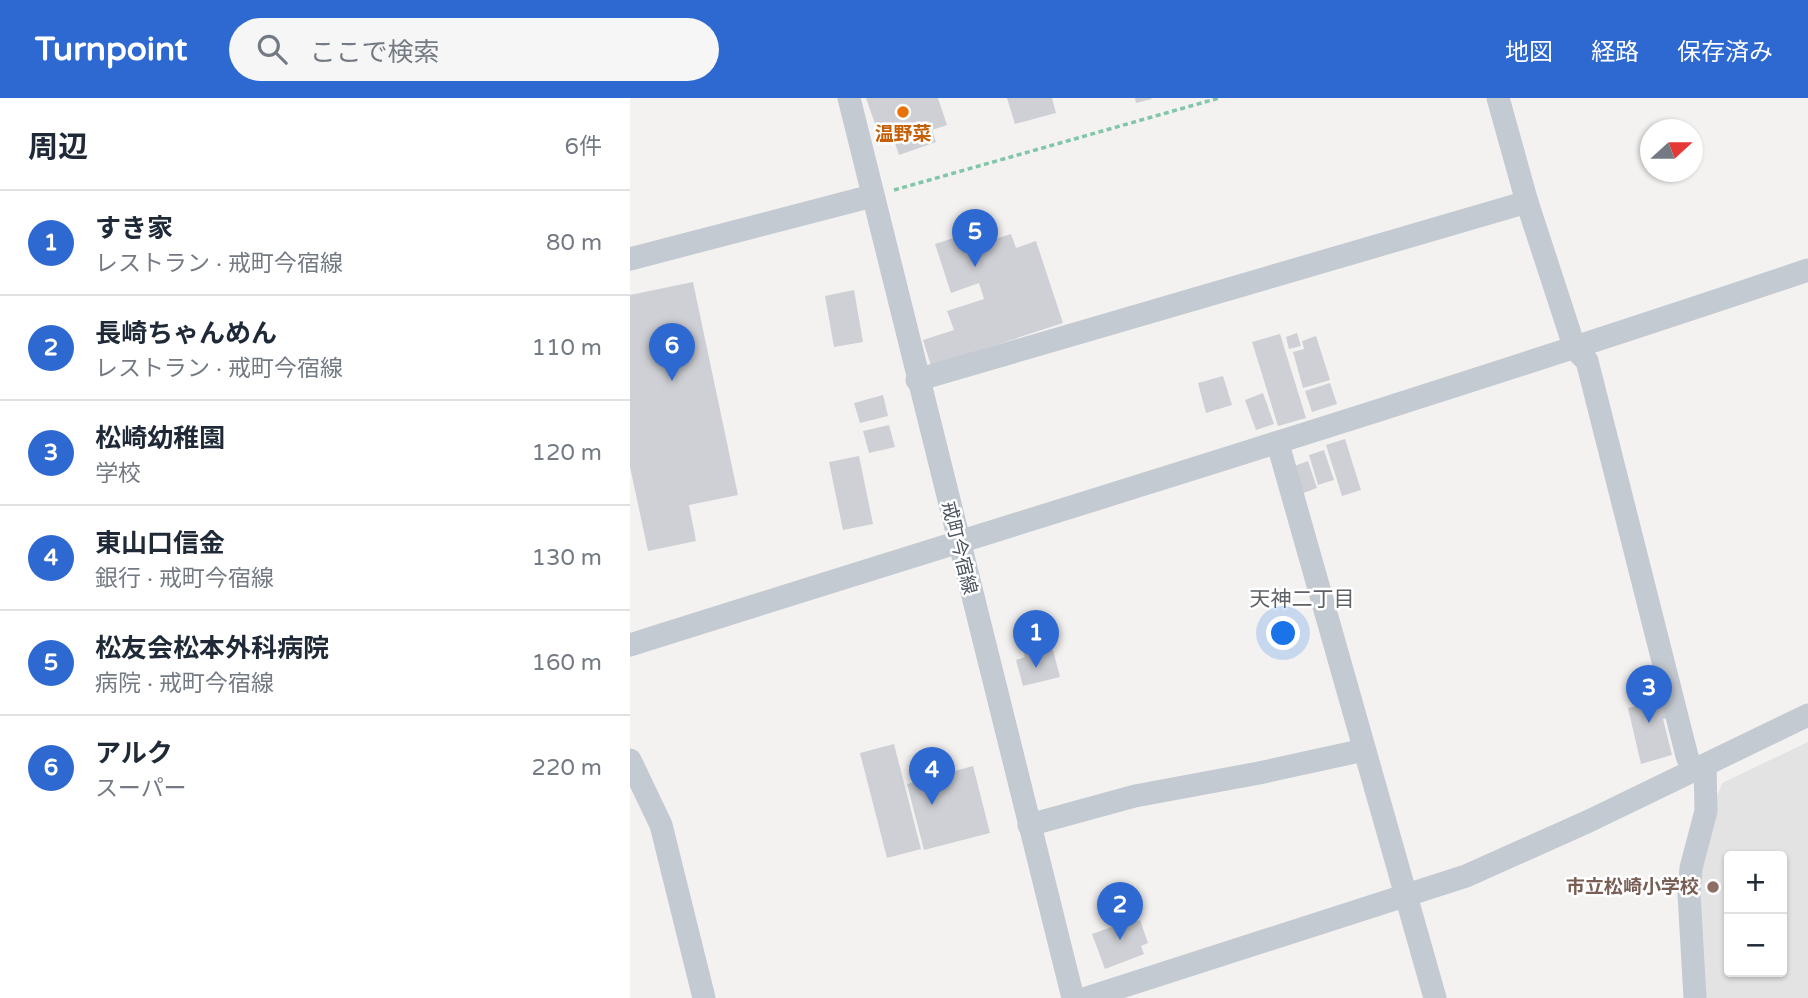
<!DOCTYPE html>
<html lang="ja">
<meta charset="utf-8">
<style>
:root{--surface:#fff;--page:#f6f6f7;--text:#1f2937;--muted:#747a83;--line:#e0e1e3;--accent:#2e69d1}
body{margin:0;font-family:"Varela Round","Noto Sans JP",sans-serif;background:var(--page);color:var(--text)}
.controls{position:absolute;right:21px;bottom:21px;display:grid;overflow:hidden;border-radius:7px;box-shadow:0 2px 5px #0004}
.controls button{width:63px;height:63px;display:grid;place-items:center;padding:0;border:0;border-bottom:2px solid var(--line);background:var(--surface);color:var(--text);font:35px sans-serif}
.compass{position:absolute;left:1010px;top:21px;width:63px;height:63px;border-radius:50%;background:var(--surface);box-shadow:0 2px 5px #0004;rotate:69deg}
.you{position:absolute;left:654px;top:536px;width:24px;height:24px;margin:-18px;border:5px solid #fff;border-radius:50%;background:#1a73e8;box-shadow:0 0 0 10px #1a73e833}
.badge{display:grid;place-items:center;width:46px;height:46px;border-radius:50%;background:var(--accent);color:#fff;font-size:23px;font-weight:700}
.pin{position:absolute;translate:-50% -58px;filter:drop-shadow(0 2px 4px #0008)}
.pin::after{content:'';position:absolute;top:37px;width:24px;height:21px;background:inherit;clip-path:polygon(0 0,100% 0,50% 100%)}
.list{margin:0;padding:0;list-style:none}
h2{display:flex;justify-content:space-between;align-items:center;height:91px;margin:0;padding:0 28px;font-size:30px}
h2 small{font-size:23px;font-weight:400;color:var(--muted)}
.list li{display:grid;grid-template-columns:46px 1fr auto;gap:21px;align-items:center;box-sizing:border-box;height:105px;padding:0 28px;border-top:2px solid var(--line)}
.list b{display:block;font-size:26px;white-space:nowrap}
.list p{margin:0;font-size:23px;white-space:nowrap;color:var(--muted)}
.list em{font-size:23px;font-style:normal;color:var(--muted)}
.icon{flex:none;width:38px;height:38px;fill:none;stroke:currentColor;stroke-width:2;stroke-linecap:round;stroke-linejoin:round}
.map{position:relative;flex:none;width:1178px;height:900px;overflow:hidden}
header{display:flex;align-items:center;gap:42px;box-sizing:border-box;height:98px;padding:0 35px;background:var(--accent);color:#fff}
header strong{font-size:33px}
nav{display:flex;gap:38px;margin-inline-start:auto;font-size:24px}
.search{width:490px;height:63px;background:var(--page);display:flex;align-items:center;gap:18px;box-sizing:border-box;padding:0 24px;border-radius:38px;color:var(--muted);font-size:26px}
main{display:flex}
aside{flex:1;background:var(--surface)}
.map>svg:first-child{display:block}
.education{fill:#e4e3e3;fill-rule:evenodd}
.building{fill:#cfd0d5}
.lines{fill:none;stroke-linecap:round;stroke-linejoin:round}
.path{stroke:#81c6a9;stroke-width:3.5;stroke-dasharray:5 3.5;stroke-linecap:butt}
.minor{stroke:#c4cad1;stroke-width:23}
.food-dot{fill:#e8710a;stroke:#fff;stroke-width:2.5}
.education-dot{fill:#8d6e63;stroke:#fff;stroke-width:2.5}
.labels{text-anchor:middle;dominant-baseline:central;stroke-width:5;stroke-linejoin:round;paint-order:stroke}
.food-label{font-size:19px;font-weight:bold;fill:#c56008;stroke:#fff}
.street-label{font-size:19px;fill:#4b535d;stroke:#fff}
.education-label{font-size:19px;font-weight:bold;fill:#785e54;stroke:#fff;text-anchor:end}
.neighbourhood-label{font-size:21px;fill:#5e6165;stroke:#fff}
</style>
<header>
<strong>Turnpoint</strong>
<div class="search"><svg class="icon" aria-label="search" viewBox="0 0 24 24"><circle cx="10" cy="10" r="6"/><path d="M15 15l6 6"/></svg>ここで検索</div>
<nav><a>地図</a><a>経路</a><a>保存済み</a></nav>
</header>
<main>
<aside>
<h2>周辺<small>6件</small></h2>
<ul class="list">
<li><span class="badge">1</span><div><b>すき家</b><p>レストラン · 戒町今宿線</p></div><em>80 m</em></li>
<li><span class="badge">2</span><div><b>長崎ちゃんめん</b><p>レストラン · 戒町今宿線</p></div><em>110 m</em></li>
<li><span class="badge">3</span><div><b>松崎幼稚園</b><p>学校</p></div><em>120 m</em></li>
<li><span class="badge">4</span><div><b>東山口信金</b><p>銀行 · 戒町今宿線</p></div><em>130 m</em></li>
<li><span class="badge">5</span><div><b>松友会松本外科病院</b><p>病院 · 戒町今宿線</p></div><em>160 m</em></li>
<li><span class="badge">6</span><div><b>アルク</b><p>スーパー</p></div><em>220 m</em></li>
</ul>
</aside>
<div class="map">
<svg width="1178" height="900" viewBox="0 0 1178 900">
<rect width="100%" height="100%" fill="#f3f2f1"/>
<path class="education" d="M1178 644V900H1069L1065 811 1083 709 1092 685ZM1099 758H1152V874H1099Z"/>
<g class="building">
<path d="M236 0H308L317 27 302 32 306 44 269 57 264 42 252 46Z"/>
<path d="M377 0H422L426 15 385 26Z"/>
<path d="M505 0H521L522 1 506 5Z"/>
<path d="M339 135 343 148 381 136 386 150 406 143 433 225 301 268 293 242 324 232 317 213 354 201 349 185 321 195 305 146Z"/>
<path d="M63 184 108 397 59 407 66 443 18 453 0 369V197Z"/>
<path d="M224 192 233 244 204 249 195 198Z"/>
<path d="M667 235 671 248 659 251 656 239Z"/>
<path d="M650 236 676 320 648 328 622 244Z"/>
<path d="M686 238 700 282 673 290 663 254 674 251 672 243Z"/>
<path d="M593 278 602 307 576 315 568 285Z"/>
<path d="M700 285 707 306 682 314 675 293Z"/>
<path d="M633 295 644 326 626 332 615 302Z"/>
<path d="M253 297 258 318 230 325 224 305Z"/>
<path d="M259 327 265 349 239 355 233 333Z"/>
<path d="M715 341 731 392 712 398 696 347Z"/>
<path d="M694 352 704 382 688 387 679 357Z"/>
<path d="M229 358 243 426 213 432 199 364Z"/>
<path d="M678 363 687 390 668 397 659 370Z"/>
<path d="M407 549 409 556 423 552 430 579 393 588 386 562 395 559 393 552Z"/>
<path d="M1034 601 1039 620 1033 621 1042 657 1011 666 998 610Z"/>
<path d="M264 646 291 751 257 760 230 655Z"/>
<path d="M343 668 360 735 294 752 277 686Z"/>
<path d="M501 822 502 824 510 822 518 845 511 848 514 856 475 871 462 836Z"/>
</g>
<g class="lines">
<path class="path" d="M264 92 589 0"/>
<g class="minor">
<path d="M219 0 443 900"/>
<path d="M868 0 897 104 945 251 957 263 1057 658 1063 672"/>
<path d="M0 161 242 98"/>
<path d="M287 282 897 104"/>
<path d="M648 346 805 900"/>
<path d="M0 547C393 423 787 304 1178 172"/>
<path d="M0 662 31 727 74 900"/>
<path d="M399 727 505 698 629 675 734 652"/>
<path d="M457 900 836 778 959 723 1178 617"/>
<path d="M1065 900 1059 796 1061 770 1076 713 1075 667"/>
</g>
</g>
<circle class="food-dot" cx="273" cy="14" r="7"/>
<circle class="education-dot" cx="1083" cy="789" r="7"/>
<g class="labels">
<g class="food-label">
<text x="273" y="36">温野菜</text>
</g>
<g class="street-label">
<text transform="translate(329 450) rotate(76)">戒町今宿線</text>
</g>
<g class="education-label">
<text x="1069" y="789">市立松崎小学校</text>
</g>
<g class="neighbourhood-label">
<text x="672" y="501">天神二丁目</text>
</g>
</g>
</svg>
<div class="controls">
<button>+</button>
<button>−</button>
</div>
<svg class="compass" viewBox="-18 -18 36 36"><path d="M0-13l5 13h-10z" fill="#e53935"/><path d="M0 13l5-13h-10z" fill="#747a83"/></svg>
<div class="you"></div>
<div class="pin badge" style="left:406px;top:570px">1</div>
<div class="pin badge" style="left:490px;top:842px">2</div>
<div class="pin badge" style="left:1019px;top:625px">3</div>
<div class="pin badge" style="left:302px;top:707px">4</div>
<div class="pin badge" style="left:345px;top:169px">5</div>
<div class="pin badge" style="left:42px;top:283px">6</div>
</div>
</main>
